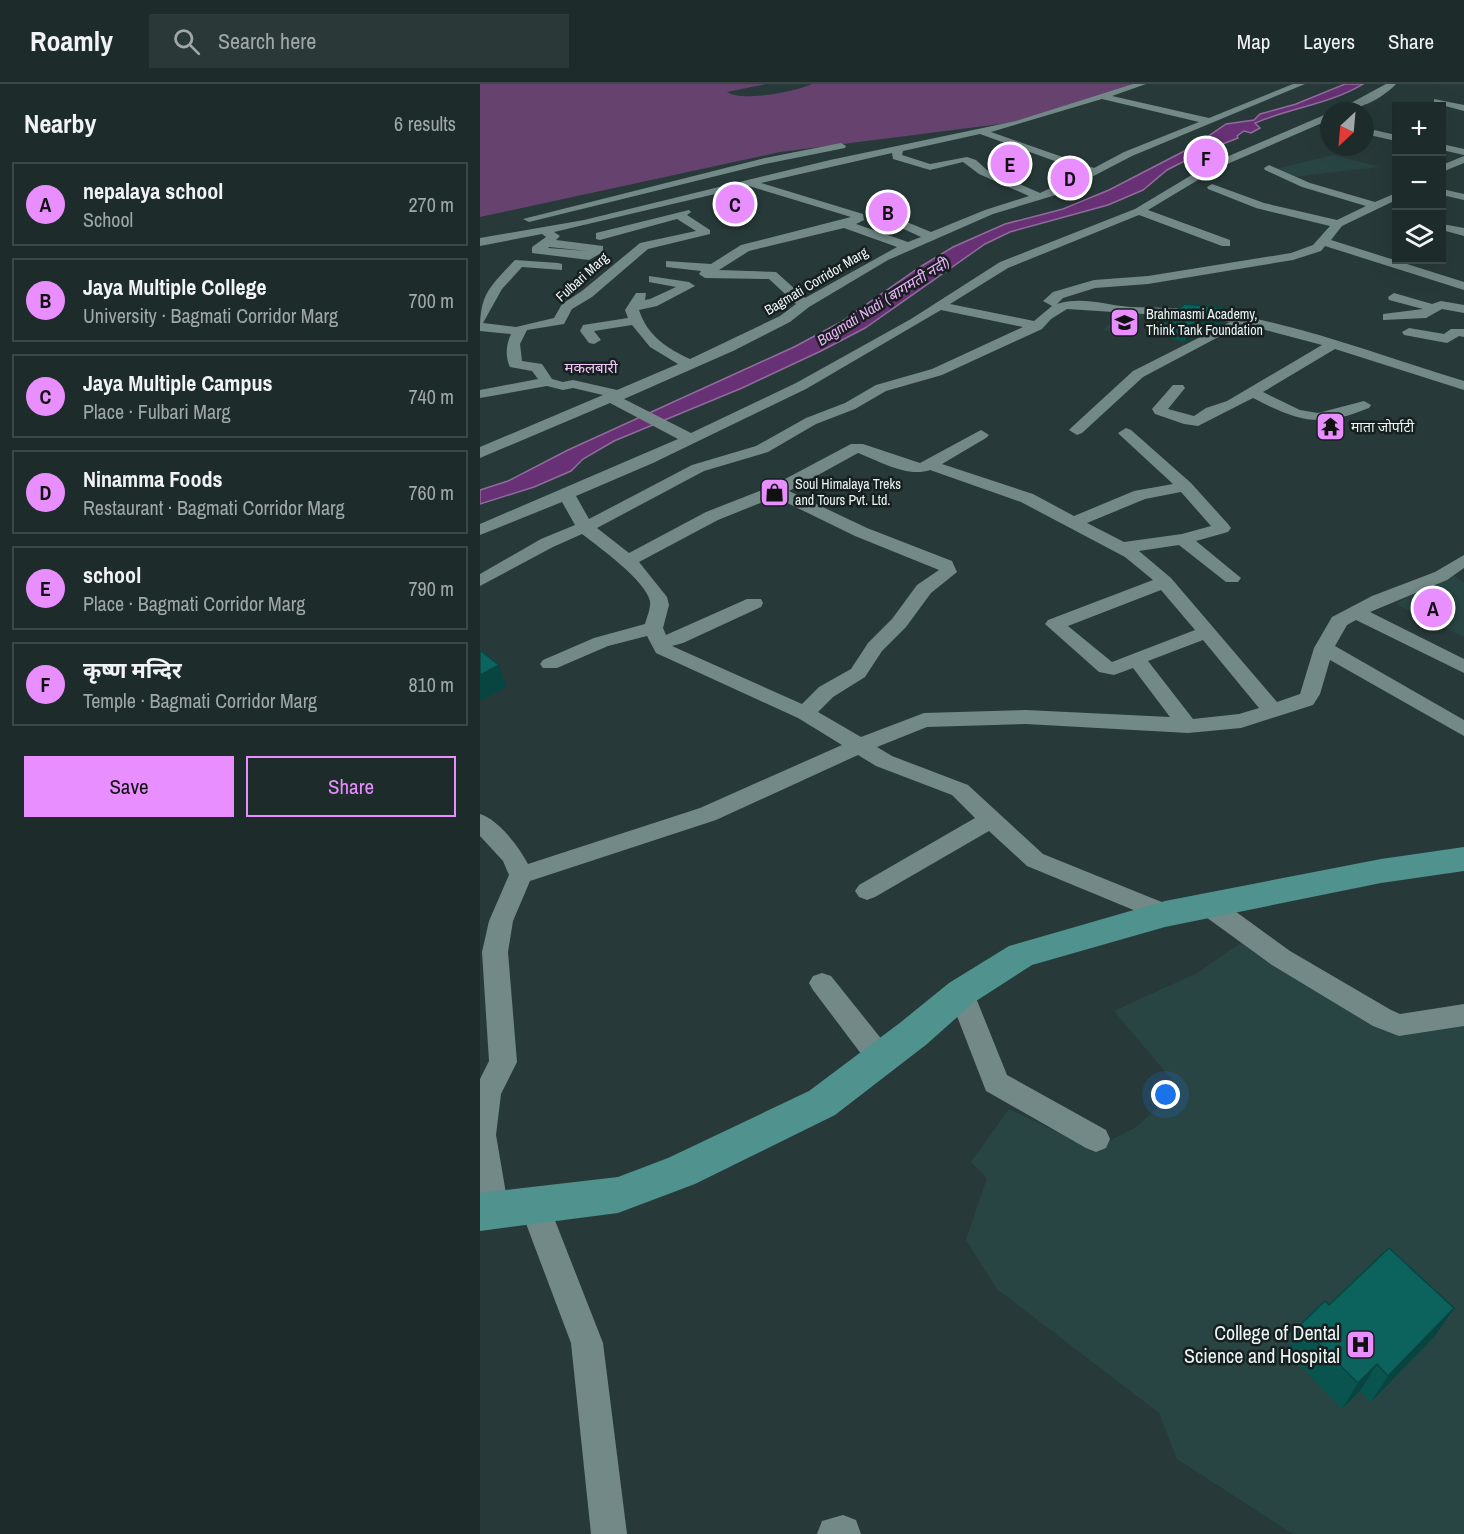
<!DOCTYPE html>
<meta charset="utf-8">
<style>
:root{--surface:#1d2c2b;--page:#2a3837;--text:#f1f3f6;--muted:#a0a7a9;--line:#3b4847;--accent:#e88eff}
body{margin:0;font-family:"Archivo Narrow","Noto Sans Devanagari",sans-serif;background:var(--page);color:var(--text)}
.controls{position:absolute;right:18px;top:18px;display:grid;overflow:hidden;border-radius:0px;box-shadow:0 6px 24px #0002}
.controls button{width:54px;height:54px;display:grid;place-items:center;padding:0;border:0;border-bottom:2px solid var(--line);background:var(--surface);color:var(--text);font:30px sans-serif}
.compass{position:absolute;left:840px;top:18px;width:54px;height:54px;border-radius:50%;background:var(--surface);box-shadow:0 6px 24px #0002;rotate:206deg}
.you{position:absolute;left:686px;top:1011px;width:21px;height:21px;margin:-15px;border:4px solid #fff;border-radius:50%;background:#1a73e8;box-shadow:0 0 0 9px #1a73e833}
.badge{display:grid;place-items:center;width:39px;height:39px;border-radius:50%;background:var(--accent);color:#111;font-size:20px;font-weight:700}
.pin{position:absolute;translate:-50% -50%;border:3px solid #fff;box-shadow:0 2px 6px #0006}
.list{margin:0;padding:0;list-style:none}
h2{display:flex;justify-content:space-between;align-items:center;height:78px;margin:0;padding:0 24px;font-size:26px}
h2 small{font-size:20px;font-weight:400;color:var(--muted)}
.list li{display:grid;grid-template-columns:39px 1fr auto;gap:18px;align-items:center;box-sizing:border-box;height:84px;margin:0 12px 12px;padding:0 12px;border:2px solid var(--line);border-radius:0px}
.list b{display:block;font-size:22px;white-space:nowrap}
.list p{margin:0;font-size:20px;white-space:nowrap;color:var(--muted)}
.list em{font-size:20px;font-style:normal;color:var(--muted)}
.actions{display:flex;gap:12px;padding:18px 24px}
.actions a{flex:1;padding:14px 0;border:2px solid var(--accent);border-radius:0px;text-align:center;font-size:21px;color:var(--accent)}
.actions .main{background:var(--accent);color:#111}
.icon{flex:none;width:33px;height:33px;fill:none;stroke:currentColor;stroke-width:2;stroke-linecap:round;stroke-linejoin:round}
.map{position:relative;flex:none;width:984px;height:1450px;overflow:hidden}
header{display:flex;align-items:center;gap:36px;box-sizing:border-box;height:84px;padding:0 30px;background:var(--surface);border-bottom:2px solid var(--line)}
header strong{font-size:28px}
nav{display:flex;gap:33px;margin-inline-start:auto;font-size:21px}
.search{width:420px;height:54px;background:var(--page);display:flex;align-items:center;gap:15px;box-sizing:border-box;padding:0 21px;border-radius:0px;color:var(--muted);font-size:22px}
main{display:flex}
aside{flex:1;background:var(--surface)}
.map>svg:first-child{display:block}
.built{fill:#284543}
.green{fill:#65436e}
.water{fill:#683175;stroke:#8f6c9b;stroke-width:1.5}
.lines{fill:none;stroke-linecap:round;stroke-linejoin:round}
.minor{fill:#738987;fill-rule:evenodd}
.major{fill:#4f928e;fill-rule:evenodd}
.wall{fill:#0a5450}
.shaded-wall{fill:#084541}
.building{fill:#0c625d;stroke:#084541;stroke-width:1.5}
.labels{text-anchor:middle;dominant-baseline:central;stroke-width:5;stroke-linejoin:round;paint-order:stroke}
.far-street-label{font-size:14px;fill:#eaf6f5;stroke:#171f1f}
.far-poi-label{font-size:14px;fill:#eaf6f5;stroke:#171f1f;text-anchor:start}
.far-water-label{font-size:15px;font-style:italic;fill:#edb0fd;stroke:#171f1f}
.far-neighbourhood-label{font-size:15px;fill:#f1c9fb;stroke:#171f1f}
.near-poi-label{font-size:20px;fill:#eaf6f5;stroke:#171f1f;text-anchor:end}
</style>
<header>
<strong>Roamly</strong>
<div class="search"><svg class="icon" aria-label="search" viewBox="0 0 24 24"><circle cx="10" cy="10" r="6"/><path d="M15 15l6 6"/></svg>Search here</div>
<nav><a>Map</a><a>Layers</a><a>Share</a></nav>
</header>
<main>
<aside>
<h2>Nearby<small>6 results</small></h2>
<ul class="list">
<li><span class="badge">A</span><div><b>nepalaya school</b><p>School</p></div><em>270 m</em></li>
<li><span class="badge">B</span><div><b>Jaya Multiple College</b><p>University · Bagmati Corridor Marg</p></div><em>700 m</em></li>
<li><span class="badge">C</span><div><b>Jaya Multiple Campus</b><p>Place · Fulbari Marg</p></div><em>740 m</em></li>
<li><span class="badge">D</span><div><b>Ninamma Foods</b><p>Restaurant · Bagmati Corridor Marg</p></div><em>760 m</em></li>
<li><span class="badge">E</span><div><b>school</b><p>Place · Bagmati Corridor Marg</p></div><em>790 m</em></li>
<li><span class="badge">F</span><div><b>कृष्ण मन्दिर</b><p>Temple · Bagmati Corridor Marg</p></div><em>810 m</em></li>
</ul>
<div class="actions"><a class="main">Save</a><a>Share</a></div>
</aside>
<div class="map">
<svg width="984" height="1450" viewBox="0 0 984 1450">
<rect width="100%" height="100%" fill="#273a39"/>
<g class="built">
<path d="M854 71 899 83 813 93 795 85Z"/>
<path d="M642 228 666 229 646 250 623 246Z"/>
<path d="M970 490 984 498V553L916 520Z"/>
<path d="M765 856 915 948 984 941V1450H813L697 1375 679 1329 517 1205 486 1156 507 1094 491 1078 529 1025 613 1065 655 1044 699 1004 634 927 717 889Z"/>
</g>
<path class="green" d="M0 0H286L247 8C263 18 314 8 332 0H658L536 38 300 68 0 133Z"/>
<path class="water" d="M865 0H883C850 20 810 24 775 39L780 44 771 49 764 47 757 52 758 54 722 68 687 86 663 106 628 121 530 148 505 160 385 244 341 267 262 304 134 357 103 375 91 387 54 403 0 420V406L28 397 88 366 314 263 361 238 440 183 473 163 525 140 583 125 629 106 714 62 746 40 774 36 780 30 816 20Z"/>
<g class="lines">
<g class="minor">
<path d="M653 0H666L632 12 729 34 813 0H825L652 72 579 110 513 130 408 176 329 223 310 238 253 267 144 315 211 349 316 299 431 235 520 178 655 125 730 80 849 29V36L738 84 668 126 750 156V162H742L659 131 528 184 470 220 554 237 572 222 563 217 573 208 614 196 668 192 811 169 833 161 850 142 776 124 728 105 727 103 732 100 784 119 857 136 886 122 822 103 785 86 784 84 789 81 830 99 895 118 916 109V116L862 142 851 156 984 198V206L845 162 841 167 813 176 668 200 615 204 583 214 577 220C601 212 626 221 650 223 677 224 705 223 732 227 819 239 901 272 984 297V306L855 265 783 308 820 326 838 329 884 317 891 321 889 324C840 344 819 338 773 314L718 342 704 340 675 330 672 325 693 301H703L705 304 688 325 714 332 726 324 747 317 842 261 763 240 663 293 602 349 597 351 589 346 592 343 653 287 750 238 710 233 587 225 571 235 562 245 462 291 406 307 375 325 336 340 288 368 224 387 117 444 149 469 226 428 290 403 371 360H383L440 379 501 346 509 351 506 354 462 380 553 410 594 432 654 407 693 400 641 352 638 349 646 344 651 346 711 399 748 440 751 444 748 448 716 457 761 494 758 498H746L699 461 659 467 691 494 797 618 820 610 834 564 852 533 892 512 955 488 984 471V484L967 496 890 528 984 575V589L876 536 867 541 855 562 984 636V652L850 576 840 610 833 621 761 644 708 649 546 640 447 643 397 663 412 672 488 701 563 770 694 823 697 830 694 837 685 839 547 782 509 747 395 813 387 816 379 813 375 807 379 801 495 734 472 711 396 682 378 671 236 736 50 797 33 837 28 868 37 978 21 1010 16 1051 29 1127 25 1137 14 1141 3 1137 0 1129V995L9 977 2 868 9 837 29 791 23 777 0 752V730C19 736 39 763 48 780L220 724 362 661 318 634 176 569 167 552 128 562 77 584H63L60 580 63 576 114 554 165 540C167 533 171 524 170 517 165 496 120 464 102 450L73 463 0 502V490L61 455 95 441 82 418 0 451V440L198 355 130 319 0 374V363L123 311 93 304 83 306 67 302 0 314V306L58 295 52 287 30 283C25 272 26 261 31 250L0 247C0 209 10 203 35 176L78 179 82 180V186L42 183 22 205 3 239 36 243 74 234 82 220 102 207 160 159 216 147 197 135 120 156 116 155V149L209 126 211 128 207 131 230 146V150L168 165 112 213 92 225 84 240 47 246 40 260 42 277 62 280 72 295 83 298 93 296 137 306 198 280 170 263 152 241 114 247 121 256 114 260 109 259 100 247 103 241 148 234 145 226 156 209H166L165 216 170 215 196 203 169 198V192L209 198 215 202 177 222 159 226C167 251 186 264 210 275L300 232 316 220 289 195 225 194 219 190 221 187 186 183V177L231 180 261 161 371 133 269 102 74 148 80 152 76 156 123 162V168L109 176 52 169V163L66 153 62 150 0 162V154L104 136 350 76 536 37ZM622 15 719 38 644 68 614 84 511 48ZM500 50 605 88 560 109 507 86 496 76 487 73 450 80 422 71 423 67ZM412 69 413 75 450 86 483 78 499 90 549 112 505 126 451 148 412 132H404V136L441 153 428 158 376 140 384 136 383 130 281 99ZM364 144 417 163 325 214 296 188 239 186 269 167ZM69 163 108 167 68 164ZM461 226 543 243 452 285 396 301 365 319 326 334 276 362 212 381 109 435 96 412 173 379 326 305ZM378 369C399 377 428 394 450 386L541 418 645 473 673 496 568 536 565 540 619 588 634 591 653 584 690 633 546 626 444 629 381 653 338 628 353 613 385 593 402 567 426 543 451 509 477 488 472 477 387 444 309 407ZM701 408 731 442 702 450 644 458 607 439 665 415ZM295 413 375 452 459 486 437 501 412 535 388 559 371 585 339 603 322 620 192 562 203 559 281 523 283 519 281 515H267L186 551 183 544 189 521 187 513 159 478 238 436ZM681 506 715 546 632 578 588 542ZM723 556 779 624 759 630 713 635 668 577Z"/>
<path d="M906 0H916C902 15 877 27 856 27Z"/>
<path d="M954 15 984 21V27L954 19Z"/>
<path d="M885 44 916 51V57L885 50Z"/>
<path d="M361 59 366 62 365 64 285 80 49 138 43 135 285 74Z"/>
<path d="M962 60 984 65V71L962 66Z"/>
<path d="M984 72V79L962 88V81Z"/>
<path d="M962 105 984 110V116L962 111Z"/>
<path d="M962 140 984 144V152L962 146Z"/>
<path d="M914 209 952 220 961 217 984 221V229L962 225 946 234 903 236V230L943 225 909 216 908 213Z"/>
<path d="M929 244 964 250 971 245H984V253L979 252 967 259 924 251 922 248Z"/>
<path d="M728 812 737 814 810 867 911 926 920 930 984 920V942L919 952 893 942 792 881 719 828 716 821 719 814Z"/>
<path d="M342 889 351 892 411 967 415 975 411 983 401 987 391 983 333 906 329 899 333 892Z"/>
<path d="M481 898 490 902 494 909 527 991 626 1046 630 1055 626 1064 616 1068 606 1064 506 1007 468 909 472 902Z"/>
<path d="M54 1107 65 1111 123 1259 147 1450H111L91 1259 39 1121 43 1111Z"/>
<path d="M363 1431 376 1436 381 1450H337L342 1437Z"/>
</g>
<path class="major" d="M984 763V787L901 799 685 843 552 881 493 919 447 960 355 1031 215 1100 138 1129 0 1147V1109L138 1093 188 1074 329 1007 421 938 469 899 529 862 685 817 901 775Z"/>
</g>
<g class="wall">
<path d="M745 224 742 239 705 258 681 252 683 237Z"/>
<path d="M849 1221 955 1252 891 1318 880 1307 862 1325 807 1268 820 1241Z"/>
</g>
<g class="shaded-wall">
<path d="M745 224 742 239 705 258 707 243Z"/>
<path d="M19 581 27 603 0 617V591Z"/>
<path d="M974 1224 955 1252 891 1318 908 1292Z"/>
<path d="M897 1280 880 1307 862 1325 878 1299Z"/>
</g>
<g class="building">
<path d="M705 220 745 224 707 243 683 237Z"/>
<path d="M0 566 19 581 0 591Z"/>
<path d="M909 1164 974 1224 908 1292 897 1280 878 1299 820 1241 845 1217 849 1221Z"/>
</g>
<defs>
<symbol id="school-square" viewBox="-11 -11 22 22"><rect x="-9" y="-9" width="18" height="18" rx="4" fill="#e88eff" stroke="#171f1f"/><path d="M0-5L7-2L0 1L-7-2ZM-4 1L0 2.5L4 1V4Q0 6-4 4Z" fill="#111"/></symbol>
<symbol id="temple-square" viewBox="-11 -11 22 22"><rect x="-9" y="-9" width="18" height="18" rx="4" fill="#e88eff" stroke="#171f1f"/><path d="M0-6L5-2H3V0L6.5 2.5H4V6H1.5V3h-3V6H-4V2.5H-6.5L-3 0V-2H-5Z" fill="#111"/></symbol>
<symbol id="shop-square" viewBox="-11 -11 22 22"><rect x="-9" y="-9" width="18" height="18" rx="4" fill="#e88eff" stroke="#171f1f"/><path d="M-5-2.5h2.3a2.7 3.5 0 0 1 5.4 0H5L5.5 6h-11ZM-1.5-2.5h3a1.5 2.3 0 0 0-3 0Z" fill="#111"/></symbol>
<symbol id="hospital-square" viewBox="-11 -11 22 22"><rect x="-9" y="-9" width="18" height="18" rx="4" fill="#e88eff" stroke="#171f1f"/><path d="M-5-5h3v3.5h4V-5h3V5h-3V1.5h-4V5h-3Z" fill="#111"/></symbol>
</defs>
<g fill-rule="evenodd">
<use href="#school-square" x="628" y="222" width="33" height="33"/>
<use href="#temple-square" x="834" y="326" width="33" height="33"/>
<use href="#shop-square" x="278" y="392" width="33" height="33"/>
<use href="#hospital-square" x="864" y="1244" width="33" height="33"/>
</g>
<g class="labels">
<g class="far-street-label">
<text transform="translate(102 193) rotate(-42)">Fulbari Marg</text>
<text transform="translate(336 197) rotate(-31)">Bagmati Corridor Marg</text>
</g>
<g class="far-poi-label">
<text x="666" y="230">Brahmasmi Academy,<tspan x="666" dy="16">Think Tank Foundation</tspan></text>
<text x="871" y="343">माता जोर्पाटी</text>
<text x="315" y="400">Soul Himalaya Treks<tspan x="315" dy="16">and Tours Pvt. Ltd.</tspan></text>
</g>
<g class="far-water-label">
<text transform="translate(403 217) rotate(-32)">Bagmati Nadi (बागमती नदी)</text>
</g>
<g class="far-neighbourhood-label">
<text x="111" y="283">मकलबारी</text>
</g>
<g class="near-poi-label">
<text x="860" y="1248">College of Dental<tspan x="860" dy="23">Science and Hospital</tspan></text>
</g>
</g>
</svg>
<div class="controls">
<button>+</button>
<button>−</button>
<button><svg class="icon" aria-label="layers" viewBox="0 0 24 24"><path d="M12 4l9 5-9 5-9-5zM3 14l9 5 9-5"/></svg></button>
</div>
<svg class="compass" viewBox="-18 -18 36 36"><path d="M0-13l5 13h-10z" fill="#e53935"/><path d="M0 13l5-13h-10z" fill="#a0a7a9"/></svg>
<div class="you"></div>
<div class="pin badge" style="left:953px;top:524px">A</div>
<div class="pin badge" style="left:408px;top:128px">B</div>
<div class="pin badge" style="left:255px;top:120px">C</div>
<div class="pin badge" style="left:590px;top:94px">D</div>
<div class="pin badge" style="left:530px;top:80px">E</div>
<div class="pin badge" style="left:726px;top:74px">F</div>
</div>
</main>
